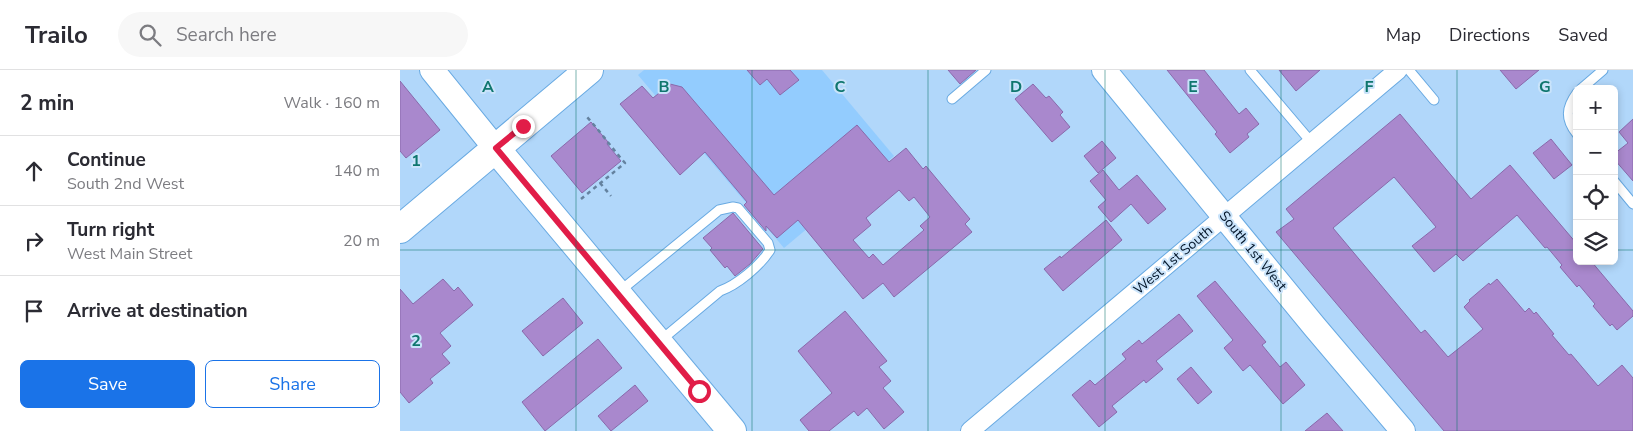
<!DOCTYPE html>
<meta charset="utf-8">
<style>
:root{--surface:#fff;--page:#f7f7f7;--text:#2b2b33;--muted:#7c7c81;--line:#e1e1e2;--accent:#1a73e8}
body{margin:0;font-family:"Nunito Sans",sans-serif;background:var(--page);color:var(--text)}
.controls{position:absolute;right:15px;top:15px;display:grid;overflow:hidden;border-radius:8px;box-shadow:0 2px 8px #0003}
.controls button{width:45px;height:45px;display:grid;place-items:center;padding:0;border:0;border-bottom:1px solid var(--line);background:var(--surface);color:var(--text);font:25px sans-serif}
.stop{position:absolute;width:15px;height:15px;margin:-11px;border:4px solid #e11d48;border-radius:50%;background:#fff}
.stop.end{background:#e11d48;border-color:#fff;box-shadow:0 1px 5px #0008}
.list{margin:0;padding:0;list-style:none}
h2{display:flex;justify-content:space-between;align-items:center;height:65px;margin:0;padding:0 20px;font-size:21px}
h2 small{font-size:16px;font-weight:400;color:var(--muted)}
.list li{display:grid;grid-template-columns:32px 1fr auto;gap:15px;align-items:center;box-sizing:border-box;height:70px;padding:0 20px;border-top:1px solid var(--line)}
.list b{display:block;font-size:19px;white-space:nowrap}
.list p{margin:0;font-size:16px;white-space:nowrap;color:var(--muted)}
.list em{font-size:16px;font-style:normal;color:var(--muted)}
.actions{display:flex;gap:10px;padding:15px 20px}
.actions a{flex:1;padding:11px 0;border:1px solid var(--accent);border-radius:8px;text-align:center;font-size:18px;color:var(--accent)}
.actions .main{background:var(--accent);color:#fff}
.icon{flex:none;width:28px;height:28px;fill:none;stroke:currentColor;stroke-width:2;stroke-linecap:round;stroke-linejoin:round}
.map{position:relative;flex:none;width:1233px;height:361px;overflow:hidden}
header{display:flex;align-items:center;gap:30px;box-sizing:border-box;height:70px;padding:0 25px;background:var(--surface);border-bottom:1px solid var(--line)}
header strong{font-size:24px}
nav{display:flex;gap:28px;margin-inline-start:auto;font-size:18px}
.search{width:350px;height:45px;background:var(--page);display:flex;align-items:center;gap:12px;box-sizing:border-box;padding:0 18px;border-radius:28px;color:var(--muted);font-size:19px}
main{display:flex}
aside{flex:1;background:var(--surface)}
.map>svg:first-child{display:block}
.built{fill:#93ccfe}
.building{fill:#a988cd;stroke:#8969ab;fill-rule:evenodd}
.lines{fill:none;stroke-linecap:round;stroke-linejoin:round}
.lane-casing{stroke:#69aae2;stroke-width:11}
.street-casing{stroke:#69aae2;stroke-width:20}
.secondary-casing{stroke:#69aae2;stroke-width:26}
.primary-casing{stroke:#69aae2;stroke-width:30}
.path{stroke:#64829f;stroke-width:2.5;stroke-dasharray:4 4;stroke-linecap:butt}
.lane{stroke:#fff;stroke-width:9}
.street{stroke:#fff;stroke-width:18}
.secondary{stroke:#fff;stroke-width:24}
.primary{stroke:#fff;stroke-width:28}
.route{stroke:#e11d48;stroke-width:6}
.grid{fill:none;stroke:#0f766e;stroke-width:1;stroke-opacity:0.55}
.labels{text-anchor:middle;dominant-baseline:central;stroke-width:4;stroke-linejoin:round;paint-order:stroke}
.street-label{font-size:14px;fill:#001327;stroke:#c9e3fa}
.grid-label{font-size:16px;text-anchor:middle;font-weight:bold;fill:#0f766e;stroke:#c9e3fa;stroke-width:4;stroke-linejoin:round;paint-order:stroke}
</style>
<header>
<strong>Trailo</strong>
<div class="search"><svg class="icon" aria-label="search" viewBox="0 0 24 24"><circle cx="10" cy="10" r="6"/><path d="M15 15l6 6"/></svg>Search here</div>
<nav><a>Map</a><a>Directions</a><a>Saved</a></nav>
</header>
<main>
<aside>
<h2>2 min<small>Walk · 160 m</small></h2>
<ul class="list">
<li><svg class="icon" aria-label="ahead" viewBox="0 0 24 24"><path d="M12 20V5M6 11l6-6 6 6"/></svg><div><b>Continue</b><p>South 2nd West</p></div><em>140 m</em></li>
<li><svg class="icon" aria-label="right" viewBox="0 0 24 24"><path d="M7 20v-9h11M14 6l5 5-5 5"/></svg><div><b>Turn right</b><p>West Main Street</p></div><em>20 m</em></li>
<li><svg class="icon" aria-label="arrive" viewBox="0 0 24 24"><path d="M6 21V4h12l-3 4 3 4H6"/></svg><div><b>Arrive at destination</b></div></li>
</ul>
<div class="actions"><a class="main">Save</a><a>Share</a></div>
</aside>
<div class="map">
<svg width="1233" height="361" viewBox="0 0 1233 361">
<rect width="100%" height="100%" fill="#b1d7fa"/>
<path class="built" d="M244 0H422L494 86 384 178 238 5Z"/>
<g class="building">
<path d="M347 0H390L399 10 380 25 367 9 360 15Z"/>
<path d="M548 0H576L560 14Z"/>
<path d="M767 0H804L839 44 846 38 859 54 847 64 849 67 830 83 815 64 817 62Z"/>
<path d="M879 0H920L896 21Z"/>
<path d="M1100 0H1139L1116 19Z"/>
<path d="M0 11 40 60 6 88 0 81Z"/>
<path d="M270 14 282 17 374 125 457 55 489 92 506 78 523 99 526 96 570 149 565 154 572 162 494 227 483 213 463 229 398 150 377 168 366 156V161L344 135 347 132 305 82 280 105 220 34 242 16 253 28ZM499 120 509 131 514 127 530 147 520 156 524 160 483 195 473 184 469 188 453 170 471 155 466 148Z"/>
<path d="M633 14 646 28 649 26 663 42 660 45 670 57 652 72 615 29Z"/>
<path d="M1000 44 1071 129 1110 95 1177 174V191H1191L1233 241V246L1217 260 1212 254 1210 256 1193 236 1195 234 1179 215 1177 217 1160 197 1162 195 1147 177 1145 178 1117 145 1063 191 1056 184 1034 202 1012 176 1036 157 994 107 933 158 1021 263 1025 260 1048 287 1083 259 1064 237 1070 231 1069 230 1089 213 1090 215 1097 209 1125 242 1129 238 1134 244 1136 242 1154 264 1152 265 1169 285 1171 284 1198 316 1222 295 1233 308V361H1044L876 162 894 149 886 139Z"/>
<path d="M1233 49V111L1214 89V84L1228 73 1219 62Z"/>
<path d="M191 52 208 72 207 74 221 91 182 123 151 86Z"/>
<path d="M1151 69 1172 95 1154 109 1133 83Z"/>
<path d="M702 71 716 88 698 103 684 86Z"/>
<path d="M703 100 719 120 737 105 766 139 748 154 731 134 711 152 698 137 706 130 690 111Z"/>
<path d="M333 143 363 179 350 194 335 206 327 196 325 198 310 180 312 178 303 168Z"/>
<path d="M706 150 722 170 663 221 644 199 660 186 661 188Z"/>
<path d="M43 209 54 221 58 217 73 235 40 263 51 276 42 284 50 293 30 309 33 313 9 333 0 322V219L13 234Z"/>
<path d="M815 211 866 272 862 275 880 297 886 292 905 315 883 334 850 295 843 301 824 278 833 270 797 226Z"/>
<path d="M163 228 183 253 143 286 122 261Z"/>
<path d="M445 241 487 291 479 297 491 311 483 318 504 342 484 359 467 338 458 346 454 341 429 361H409L400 350 432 323 398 281Z"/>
<path d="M779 244 793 261 756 291 763 299 746 313 744 310 712 336 717 342 699 357 672 325 690 310 695 315 726 289 722 284 739 270 742 274Z"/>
<path d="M198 269 222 298 145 361 122 332Z"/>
<path d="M791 297 812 322 798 334 777 309Z"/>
<path d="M235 315 248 331 211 361 198 346Z"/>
<path d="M927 343 943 361H905Z"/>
</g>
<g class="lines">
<defs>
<g id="lane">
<path d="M850 0 912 73"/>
<path d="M1009 0 1034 30"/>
<path d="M1181 19 1203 0"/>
<path d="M1177 23C1166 38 1165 49 1177 64"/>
<path d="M552 29 586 0"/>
<path d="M1214 111 1233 134"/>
<path d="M220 221 313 145 319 140 333 137 338 138 368 173 370 180C360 196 337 215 320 221L260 271"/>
</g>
<path id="street" d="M570 361 998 0"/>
<g id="secondary">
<path d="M32 0 96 79"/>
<path d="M704 0 914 256 1003 361"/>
</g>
<g id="primary">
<path d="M96 79 332 361"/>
<path d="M0 159 189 0"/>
</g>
</defs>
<use href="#lane" class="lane-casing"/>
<use href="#street" class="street-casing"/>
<use href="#secondary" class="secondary-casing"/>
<use href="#primary" class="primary-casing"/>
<g class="path">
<path d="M200 113 211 126"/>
<path d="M181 129 225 93C211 77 200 61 186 46"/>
</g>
<use href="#lane" class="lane"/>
<use href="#street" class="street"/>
<use href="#secondary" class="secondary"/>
<use href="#primary" class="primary"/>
</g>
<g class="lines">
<path class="route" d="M123 56 96 78 299 321"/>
</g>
<path class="grid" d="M176 0V361M352 0V361M528 0V361M705 0V361M881 0V361M1057 0V361M0 180H1177M1214 180H1233"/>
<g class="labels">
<g class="street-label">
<text transform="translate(853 181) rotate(51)">South 1st West</text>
<text transform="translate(773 190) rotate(-40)">West 1st South</text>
</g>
</g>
<g class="grid-label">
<text x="88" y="22">A</text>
<text x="264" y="22">B</text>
<text x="440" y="22">C</text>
<text x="616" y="22">D</text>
<text x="793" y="22">E</text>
<text x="969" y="22">F</text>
<text x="1145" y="22">G</text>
<text x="16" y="96">1</text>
<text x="16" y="276">2</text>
</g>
</svg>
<div class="controls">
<button>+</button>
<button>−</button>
<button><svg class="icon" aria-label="locate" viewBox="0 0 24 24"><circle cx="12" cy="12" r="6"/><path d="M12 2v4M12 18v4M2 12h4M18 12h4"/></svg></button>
<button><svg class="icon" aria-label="layers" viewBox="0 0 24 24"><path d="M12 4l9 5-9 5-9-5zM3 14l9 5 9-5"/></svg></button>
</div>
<div class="stop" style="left:299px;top:321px"></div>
<div class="stop end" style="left:123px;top:56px"></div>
</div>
</main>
